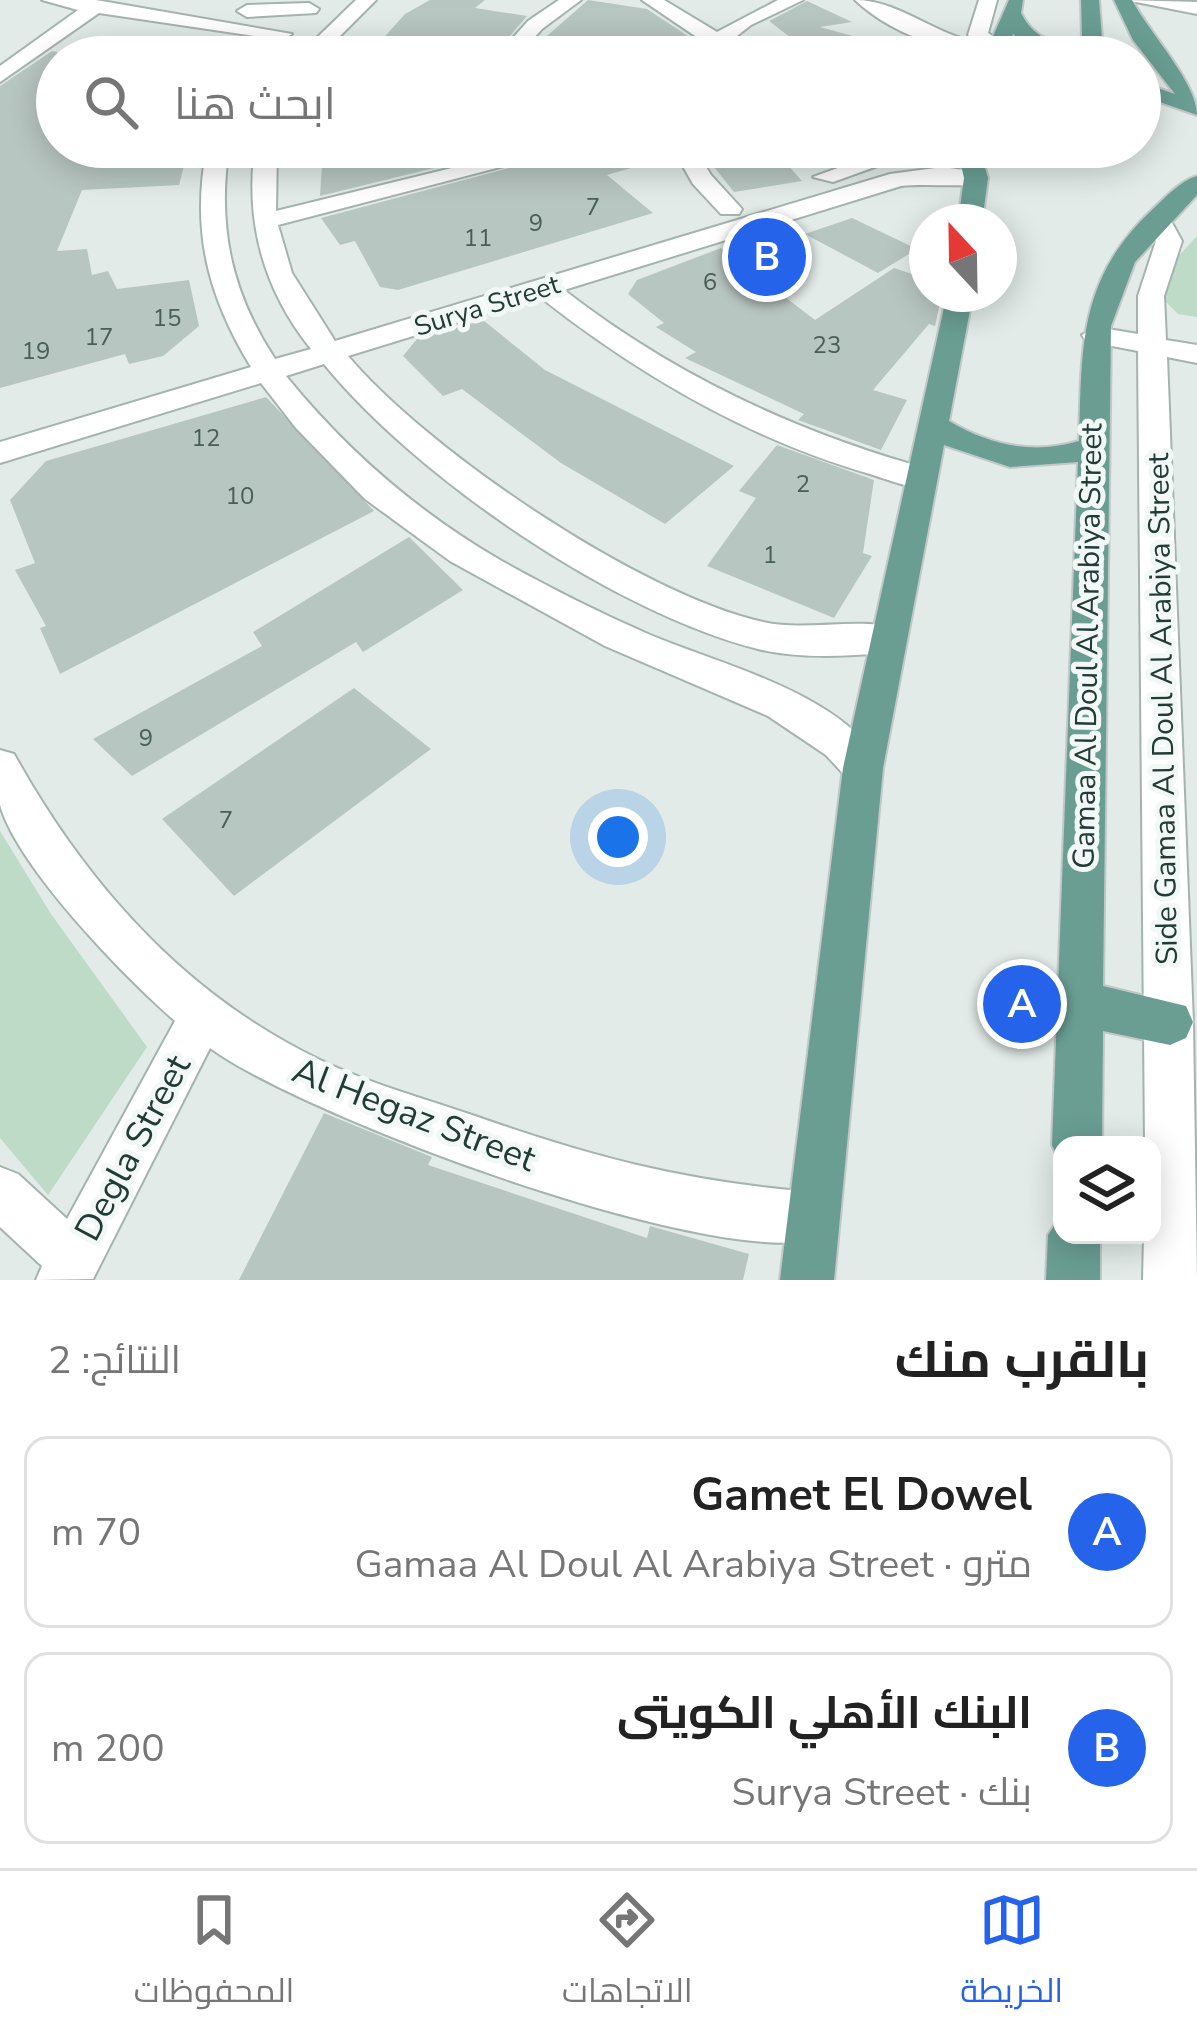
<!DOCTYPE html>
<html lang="ar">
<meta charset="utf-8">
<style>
:root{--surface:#fff;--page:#f2f2f2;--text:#222;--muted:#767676;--line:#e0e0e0;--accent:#2563eb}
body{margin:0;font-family:"Nunito Sans",Cairo,sans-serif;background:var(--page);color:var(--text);direction:rtl}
.controls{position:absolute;right:36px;bottom:36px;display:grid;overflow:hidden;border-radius:24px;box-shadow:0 6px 30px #0003}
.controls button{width:108px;height:108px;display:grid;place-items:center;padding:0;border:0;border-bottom:3px solid var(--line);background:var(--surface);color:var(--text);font:60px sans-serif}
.compass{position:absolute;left:909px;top:204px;width:108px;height:108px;border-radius:50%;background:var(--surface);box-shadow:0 6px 30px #0003;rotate:338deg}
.you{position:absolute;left:618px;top:837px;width:42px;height:42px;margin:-30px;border:9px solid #fff;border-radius:50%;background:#1a73e8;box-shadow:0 0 0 18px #1a73e833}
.badge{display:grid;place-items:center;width:78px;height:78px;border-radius:50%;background:var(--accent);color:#fff;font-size:39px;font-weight:700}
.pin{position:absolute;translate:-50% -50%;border:6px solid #fff;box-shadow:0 3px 12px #0006}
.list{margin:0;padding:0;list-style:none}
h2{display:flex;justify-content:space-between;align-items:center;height:156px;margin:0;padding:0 48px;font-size:51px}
h2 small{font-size:39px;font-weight:400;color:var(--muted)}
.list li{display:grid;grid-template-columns:78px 1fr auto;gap:36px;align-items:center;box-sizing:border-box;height:192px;margin:0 24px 24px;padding:0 24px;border:3px solid var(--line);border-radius:24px}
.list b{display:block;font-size:45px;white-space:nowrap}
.list p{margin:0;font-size:39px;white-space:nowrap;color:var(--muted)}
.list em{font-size:39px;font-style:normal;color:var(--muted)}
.icon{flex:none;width:66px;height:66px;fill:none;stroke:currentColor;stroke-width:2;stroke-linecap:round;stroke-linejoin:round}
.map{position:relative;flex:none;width:1197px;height:1280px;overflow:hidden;direction:ltr}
.search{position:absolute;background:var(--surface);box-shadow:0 6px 30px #0003;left:36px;right:36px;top:36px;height:132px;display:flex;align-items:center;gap:30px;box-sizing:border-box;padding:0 42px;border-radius:66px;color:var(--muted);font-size:45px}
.sheet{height:588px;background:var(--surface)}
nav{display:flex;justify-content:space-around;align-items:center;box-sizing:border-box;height:168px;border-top:3px solid var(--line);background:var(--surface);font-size:33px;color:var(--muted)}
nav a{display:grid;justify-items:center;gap:6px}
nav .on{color:var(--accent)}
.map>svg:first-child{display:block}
.green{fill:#bddbc6}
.building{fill:#b8c6c1}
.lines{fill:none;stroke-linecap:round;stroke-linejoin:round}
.minor-casing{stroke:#a5b3af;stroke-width:4}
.major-casing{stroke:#c1c8c7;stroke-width:4}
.minor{fill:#fff;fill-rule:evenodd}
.major{fill:#6a9e93;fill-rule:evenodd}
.labels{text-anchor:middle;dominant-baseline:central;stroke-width:10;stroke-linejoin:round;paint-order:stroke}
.number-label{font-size:24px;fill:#485e59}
.far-street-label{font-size:27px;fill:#233b36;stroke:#f2f8f5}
.street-label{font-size:30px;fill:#233b36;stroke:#f2f8f5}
.near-street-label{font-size:36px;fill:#233b36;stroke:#f2f8f5}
</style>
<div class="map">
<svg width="1197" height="1280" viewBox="0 0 1197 1280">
<rect width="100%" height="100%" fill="#e2ebe8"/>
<g class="green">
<path d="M1197 236V317L1178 314 1160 296 1174 261Z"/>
<path d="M0 831 51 914 147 1047 48 1195 0 1138Z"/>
</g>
<g class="building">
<path d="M430 0H485L475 8 527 16 492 57 369 54 405 14Z"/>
<path d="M588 0 647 9 697 42 683 57H523Z"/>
<path d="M807 1 852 22 820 27 900 49 899 57H816L769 21Z"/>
<path d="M52 51 57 52V150L189 147 179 185 82 190 57 251 87 249 92 275 108 271 117 289 189 280 199 326 163 356 129 364 125 354 0 388V86Z"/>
<path d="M467 147 471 159 320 196 323 149Z"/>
<path d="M588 147H668L672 156 607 175 653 213 398 290 380 287 355 241 340 245 321 218Z"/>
<path d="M772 147 802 181 734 192 706 157Z"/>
<path d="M852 218 917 249 878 273 805 234Z"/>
<path d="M721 248 815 320 894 268 927 279V294H942L935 326 929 324 873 390 907 400 881 450 798 420 804 414 685 358 696 352 656 327 664 323 628 294 637 280Z"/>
<path d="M483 320 545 370 734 466 665 524 561 463 462 389 443 396 403 356 417 339Z"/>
<path d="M266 397 374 511 60 674 40 628 46 626 15 570 35 563 10 500 46 461Z"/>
<path d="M777 445 874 480 863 553 872 556 834 618 707 566 756 498 739 491Z"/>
<path d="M409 537 463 590 363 652 356 642 132 776 93 739 262 646 253 632Z"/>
<path d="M354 688 431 749 234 896 162 819Z"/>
<path d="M324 1113 432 1157 428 1165 647 1238 650 1226 749 1254 743 1280H239Z"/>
</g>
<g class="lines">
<defs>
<g id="minor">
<path d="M42 0H96L292 34 282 40 99 13 0 82V66L78 10Z"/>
<path d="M356 0H376L319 57H297Z"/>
<path d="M559 0H581L542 29 517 57H496L528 21Z"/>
<path d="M642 0H664L717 32 778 0H803L751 25 710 57H687L704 42Z"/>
<path d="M855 0C897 0 933 33 975 42L968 35 979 0H997L988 33 1023 57C964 57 899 41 855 0Z"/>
<path d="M1126 0 1197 2V14Z"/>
<path d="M309 3 319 9 316 13 247 17 237 11 247 5Z"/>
<path d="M207 147H229C217 226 231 292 275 359L311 349C263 289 245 222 255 147H277L276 211 538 147H577L278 225 292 273 335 341 890 174 943 167 984 173V183C958 188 928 183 901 186L564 290C675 376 797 433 932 470L937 478 932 486C913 491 890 480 870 474 749 439 639 375 540 297L348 356C428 451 641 595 763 622 807 632 858 616 900 629L905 639 900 649 887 653C844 656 800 659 758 649 615 613 417 478 324 364L286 376C347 451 416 511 500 560 548 587 598 612 648 634 718 664 846 694 883 768L877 780 863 785 849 780 826 755 768 716 605 646 450 561 365 499 296 428 261 383 0 463V442L251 367C207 295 191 229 207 147Z"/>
<path d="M672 147H694L711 175 742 209 739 214H721L693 184Z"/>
<path d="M896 147H930L833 182 813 177Z"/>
<path d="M1157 210 1166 212 1182 241 1164 296 1166 340 1197 345V363L1167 357 1193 1022 1197 1280H1143L1144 1235H1152V1145H1145L1138 351 1086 341 1082 335 1096 327 1138 334V296L1156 241 1145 217Z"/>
<path d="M0 750 14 754C86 884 185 995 320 1060 370 1084 423 1098 475 1116 595 1158 686 1182 813 1192L831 1200 839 1218 831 1236C729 1278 301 1115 210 1048L93 1279 36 1280 42 1266 0 1227V1167L18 1174 67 1219 175 1021C125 977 18 868 0 805 0 789 0 766 0 750Z"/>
</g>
<g id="major">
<path d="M1009 0H1023L1021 13C1032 36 1058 51 1082 37L1081 0H1099L1102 39C1078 64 1037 57 1013 34L1004 57H984Z"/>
<path d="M1114 0H1132C1150 34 1197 83 1197 115L1140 95V82L1175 94 1133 40Z"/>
<path d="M957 147H979L988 178 982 222H958L964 178Z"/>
<path d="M1197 176V195L1135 262 1111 326 1103 986 1186 1006 1193 1022 1186 1038 1170 1045 1103 1031 1102 1145H1062L1060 1162 1052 1145 1078 462 1010 467 944 445 883 768 834 1280H780L843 768 947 294H973L949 421C989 445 1033 455 1079 441 1082 346 1078 279 1153 209 1166 197 1180 181 1197 176Z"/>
<path d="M1062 1214V1235H1100V1280H1046L1048 1235Z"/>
</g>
</defs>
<use href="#minor" class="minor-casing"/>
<use href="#major" class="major-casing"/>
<use href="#minor" class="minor"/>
<use href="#major" class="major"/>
</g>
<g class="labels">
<g class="number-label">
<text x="593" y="207">7</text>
<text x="536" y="223">9</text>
<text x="478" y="238">11</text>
<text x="710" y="282">6</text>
<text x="167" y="318">15</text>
<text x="99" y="337">17</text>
<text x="827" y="345">23</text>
<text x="36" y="351">19</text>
<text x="206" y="438">12</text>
<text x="803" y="484">2</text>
<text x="240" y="496">10</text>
<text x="770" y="555">1</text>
<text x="146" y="738">9</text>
<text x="226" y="820">7</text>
</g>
<g class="far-street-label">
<text transform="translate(487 306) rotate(-17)">Surya Street</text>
</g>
<g class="street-label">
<text transform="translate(1088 646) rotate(-89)">Gamaa Al Doul Al Arabiya Street</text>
<text transform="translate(1163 709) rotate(-91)">Side Gamaa Al Doul Al Arabiya Street</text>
</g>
<g class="near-street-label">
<text transform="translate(414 1115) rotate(21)">Al Hegaz Street</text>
<text transform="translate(133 1148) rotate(-62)">Degla Street</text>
</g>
</g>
</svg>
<div class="controls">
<button><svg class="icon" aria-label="layers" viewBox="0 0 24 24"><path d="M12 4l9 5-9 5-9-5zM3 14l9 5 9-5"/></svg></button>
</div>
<svg class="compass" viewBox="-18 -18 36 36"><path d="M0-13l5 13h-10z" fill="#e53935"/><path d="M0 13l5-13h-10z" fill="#767676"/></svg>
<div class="you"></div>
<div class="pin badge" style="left:1022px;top:1004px">A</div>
<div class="pin badge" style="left:767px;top:257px">B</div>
<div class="search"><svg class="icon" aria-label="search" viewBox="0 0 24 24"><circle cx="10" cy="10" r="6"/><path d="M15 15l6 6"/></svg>ابحث هنا</div>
</div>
<section class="sheet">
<h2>بالقرب منك<small>النتائج: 2</small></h2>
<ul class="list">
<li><span class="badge">A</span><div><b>Gamet El Dowel</b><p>مترو · Gamaa Al Doul Al Arabiya Street</p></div><em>70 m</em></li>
<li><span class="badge">B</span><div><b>البنك الأهلي الكويتى</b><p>بنك · Surya Street</p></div><em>200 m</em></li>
</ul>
</section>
<nav>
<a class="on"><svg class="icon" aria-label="map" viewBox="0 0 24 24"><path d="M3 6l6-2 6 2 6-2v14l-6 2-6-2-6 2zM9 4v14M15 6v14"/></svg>الخريطة</a>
<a><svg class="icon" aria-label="directions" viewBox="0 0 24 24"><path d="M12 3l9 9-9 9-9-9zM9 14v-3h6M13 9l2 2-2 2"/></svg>الاتجاهات</a>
<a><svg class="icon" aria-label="saved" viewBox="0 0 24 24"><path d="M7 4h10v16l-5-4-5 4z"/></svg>المحفوظات</a>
</nav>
